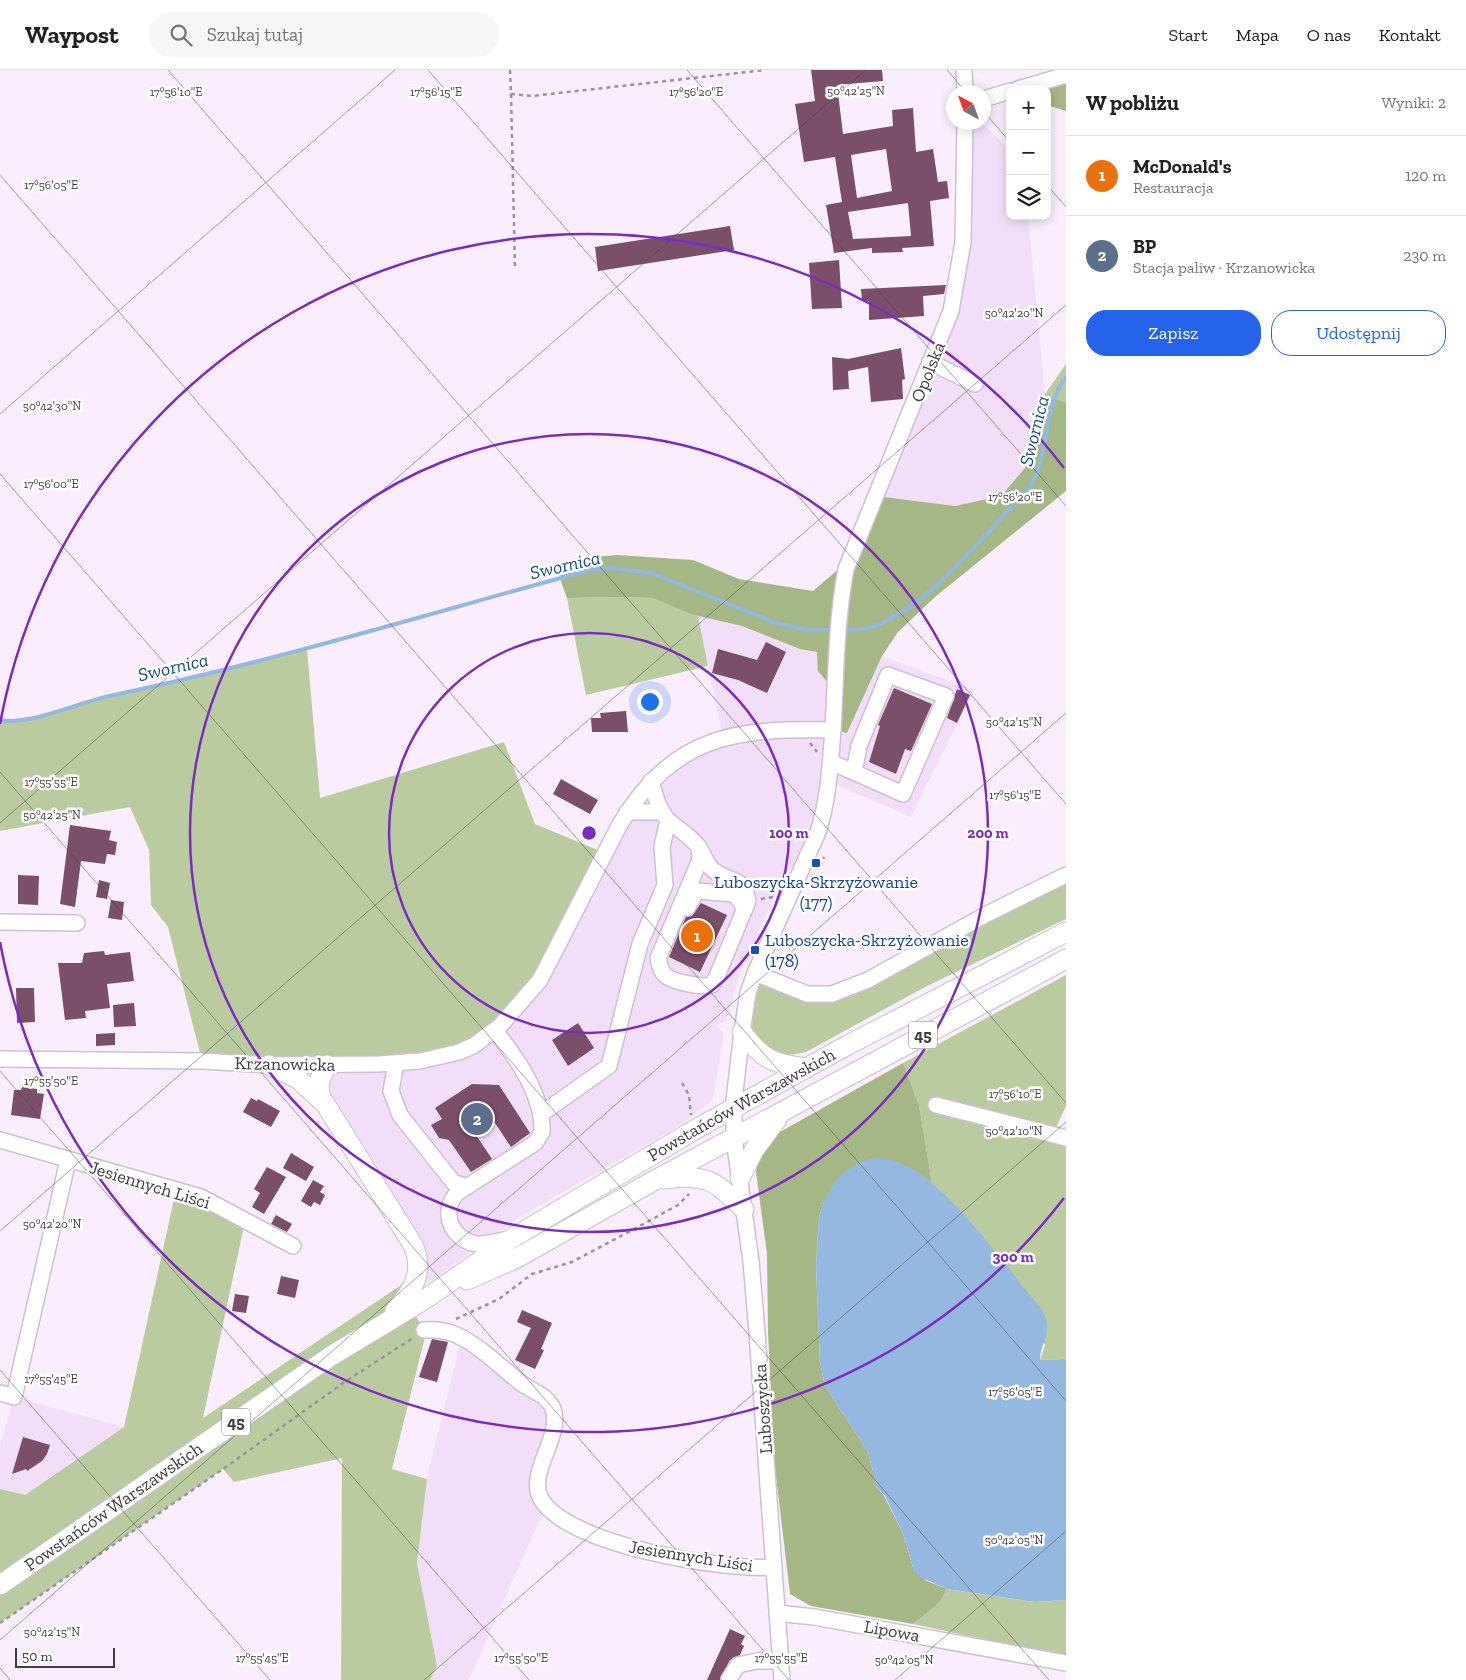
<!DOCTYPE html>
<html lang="pl">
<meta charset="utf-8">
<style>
:root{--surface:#fff;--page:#f6f6f6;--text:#222;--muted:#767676;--line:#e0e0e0;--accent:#2563eb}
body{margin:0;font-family:"Zilla Slab",serif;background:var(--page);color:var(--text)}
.controls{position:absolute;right:15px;top:15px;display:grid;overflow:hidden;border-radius:10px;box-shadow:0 2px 12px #0003}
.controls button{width:45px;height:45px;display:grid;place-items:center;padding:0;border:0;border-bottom:1px solid var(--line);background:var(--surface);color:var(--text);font:25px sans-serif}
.compass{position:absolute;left:946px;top:15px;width:45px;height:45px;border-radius:50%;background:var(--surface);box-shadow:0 2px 12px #0003;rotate:319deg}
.scale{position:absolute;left:15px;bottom:12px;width:100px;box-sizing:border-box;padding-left:5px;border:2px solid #413b42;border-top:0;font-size:14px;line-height:18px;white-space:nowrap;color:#413b42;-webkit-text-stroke:4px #fff;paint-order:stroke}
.you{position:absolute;left:649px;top:631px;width:18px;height:18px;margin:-12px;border:4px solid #fff;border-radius:50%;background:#1a73e8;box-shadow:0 0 0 8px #1a73e833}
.badge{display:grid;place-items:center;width:32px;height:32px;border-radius:50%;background:var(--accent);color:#fff;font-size:16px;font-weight:700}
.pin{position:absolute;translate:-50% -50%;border:2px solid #fff;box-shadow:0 1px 5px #0006}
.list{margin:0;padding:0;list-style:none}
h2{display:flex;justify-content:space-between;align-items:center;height:65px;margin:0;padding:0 20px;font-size:21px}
h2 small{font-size:16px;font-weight:400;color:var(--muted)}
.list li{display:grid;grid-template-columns:32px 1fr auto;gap:15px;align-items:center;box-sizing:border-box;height:80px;padding:0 20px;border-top:1px solid var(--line)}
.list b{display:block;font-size:19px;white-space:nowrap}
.list p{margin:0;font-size:16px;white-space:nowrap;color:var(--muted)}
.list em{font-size:16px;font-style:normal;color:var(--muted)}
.actions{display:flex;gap:10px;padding:15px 20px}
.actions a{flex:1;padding:11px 0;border:1px solid var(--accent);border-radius:20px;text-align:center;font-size:18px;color:var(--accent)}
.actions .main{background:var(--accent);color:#fff}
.icon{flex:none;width:28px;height:28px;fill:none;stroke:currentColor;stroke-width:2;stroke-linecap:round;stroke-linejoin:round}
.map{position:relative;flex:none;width:1066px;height:1610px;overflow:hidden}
header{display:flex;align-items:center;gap:30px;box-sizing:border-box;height:70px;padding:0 25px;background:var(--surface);border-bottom:1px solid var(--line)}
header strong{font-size:24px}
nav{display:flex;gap:28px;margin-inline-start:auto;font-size:18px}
.search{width:350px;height:45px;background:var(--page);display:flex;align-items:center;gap:12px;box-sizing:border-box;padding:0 18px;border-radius:28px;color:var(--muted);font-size:19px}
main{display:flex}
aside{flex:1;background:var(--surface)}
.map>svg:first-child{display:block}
.built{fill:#f2def8}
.green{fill:#bbcba0}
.forest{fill:#a6b786}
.water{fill:#94b8e0}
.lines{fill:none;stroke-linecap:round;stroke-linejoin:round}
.stream{stroke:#94b8e0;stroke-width:4}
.building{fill:#7b4f69;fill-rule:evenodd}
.minor-casing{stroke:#cebfd3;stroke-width:18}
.major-casing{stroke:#cebfd3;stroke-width:21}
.path{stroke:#9b929d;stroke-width:2.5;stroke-dasharray:4 4;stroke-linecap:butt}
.minor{stroke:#fff;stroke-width:15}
.major{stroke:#fff;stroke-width:19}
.ticks{fill:none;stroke:#413b42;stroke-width:1;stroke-opacity:0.45}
.ring{fill:none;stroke:#7b2cbf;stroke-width:2.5}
.transit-dot{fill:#1a4fb4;stroke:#fff;stroke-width:2}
.labels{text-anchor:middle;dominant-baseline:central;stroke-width:5;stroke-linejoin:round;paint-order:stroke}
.shield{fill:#fff;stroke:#7a767b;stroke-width:1}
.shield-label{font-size:16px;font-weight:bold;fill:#413b42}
.street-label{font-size:18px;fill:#413b42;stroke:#fff}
.transit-label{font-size:18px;fill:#164399;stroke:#fff}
.water-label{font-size:19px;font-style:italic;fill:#1c4f81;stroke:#fff}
.ticks-label{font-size:12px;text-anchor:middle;fill:#413b42;stroke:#fff;stroke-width:5;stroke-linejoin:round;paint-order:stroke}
.centre{fill:#7b2cbf;stroke:#fff;stroke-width:2.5}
.ring-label{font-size:15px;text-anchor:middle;font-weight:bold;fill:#7b2cbf;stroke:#fff;stroke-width:5;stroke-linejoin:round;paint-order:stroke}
</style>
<header>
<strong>Waypost</strong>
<div class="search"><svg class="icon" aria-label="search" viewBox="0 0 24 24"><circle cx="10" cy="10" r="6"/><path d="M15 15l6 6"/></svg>Szukaj tutaj</div>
<nav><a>Start</a><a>Mapa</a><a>O nas</a><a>Kontakt</a></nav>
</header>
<main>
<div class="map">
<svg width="1066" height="1610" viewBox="0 0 1066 1610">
<rect width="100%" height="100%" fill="#faeefe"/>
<g class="built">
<path d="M965 53H982L1010 81V146H1028L1045 324 1025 398 1002 426 955 436 876 426 951 241Z"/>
<path d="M698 546 742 556 800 579 817 582 836 623 847 663 882 586 974 620 911 747 830 712 811 778 788 801 775 825 740 903 726 952 715 954 724 964 713 1029 684 1053 521 1146 406 1229 419 1203 320 1009 327 995 459 982 644 719 723 667Z"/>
<path d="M460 1274 553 1338 539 1408 549 1439 538 1453 469 1610H430L437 1596 417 1493 428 1402Z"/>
<path d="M14 1327 124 1357 24 1425 0 1419V1375Z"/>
</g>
<g class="green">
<path d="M1066 294V333L1045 324Z"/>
<path d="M618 527 652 528 698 546 708 596 586 625 567 528Z"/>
<path d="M307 579 320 728 504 672 535 754 605 783 514 943 442 987 202 991 168 857 151 835 149 780 130 737 0 761V650H26L83 632Z"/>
<path d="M1066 805V849L925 917 806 982C776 989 769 982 752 959L754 927 760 912 820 925Z"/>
<path d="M1066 905V1036L1053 1064 1066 1068V1289L1040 1290 1045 1275 952 1133 932 1113 919 1035 903 993Z"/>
<path d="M176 1120 245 1151 203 1348 419 1203 406 1229 424 1260 427 1259 392 1399 427 1409 417 1493 437 1596 430 1610H341L342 1388 234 1412 223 1399 0 1553V1419L25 1425 124 1357Z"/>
<path d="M947 1519 1034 1532 1066 1530V1587L913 1554 939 1533Z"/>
</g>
<g class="forest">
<path d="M1066 5V41L1047 35V19H1018Z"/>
<path d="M1045 324 1066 333V421L935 527 898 562 882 586 847 663 833 660 836 623 818 601 817 582 800 579 742 556 694 545 652 528 618 527 567 528 556 498 570 489 617 485 693 490 739 509 813 521 849 490 876 426 955 436 1001 426 1025 398Z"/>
<path d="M903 993 919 1035 932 1113 916 1102 824 1132 819 1147 816 1196 820 1292 825 1316 868 1382 877 1417 884 1426 903 1463 914 1501 927 1511 947 1519 939 1533 913 1554 811 1536 790 1524 774 1389 768 1261 767 1184 756 1102 760 1081 771 1067Z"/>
</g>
<path class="water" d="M875 1088C897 1088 917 1100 933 1114 967 1144 996 1182 1024 1218 1030 1226 1041 1236 1045 1246 1052 1265 1040 1273 1040 1290L1066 1289V1530L1034 1532 947 1519 920 1507 914 1501 903 1463 885 1426 877 1417 868 1382 825 1316 820 1292 816 1196 819 1147 824 1132 834 1113 850 1098 860 1092Z"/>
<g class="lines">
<g class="stream">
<path d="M842 560C849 560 858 561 865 559 925 544 985 462 1028 420 1051 386 1041 340 1066 307"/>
<path d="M0 650C31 656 81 631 114 625 275 591 431 543 590 500L613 498 651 503 776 553 809 560H835"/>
</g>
</g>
<g class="building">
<path d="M811 0H882L883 11 837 15 843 64 893 56 892 40 913 38 916 82 933 79 938 112 947 111 949 128 930 131 934 176 902 178 903 182 872 183V178L834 183 826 135 842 132 835 87 804 92 798 53 795 34 815 31ZM886 79 892 121 857 128 851 85ZM908 133 911 166 853 169 848 142Z"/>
<path d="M730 156 734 180 598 201 595 177Z"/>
<path d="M839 190 842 238 812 239 809 193Z"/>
<path d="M946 215 944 224 923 226 924 246 869 250V231H862L861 219Z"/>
<path d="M901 278 905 309 902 310 903 329 871 332 868 297 848 301 849 319 833 320 832 287 848 289Z"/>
<path d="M766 572 786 582 767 623 738 610 712 603 718 579 757 590Z"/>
<path d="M894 618 932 634 911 681 905 679 896 704 869 692 880 656 878 655Z"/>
<path d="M957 619 970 625 957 653 947 648Z"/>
<path d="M626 641 628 662H592L591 648H601L600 643Z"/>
<path d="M561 709 598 730 590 744 553 724Z"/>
<path d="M70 755 111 761 109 770 117 772 115 785 107 784 105 794 81 791 75 837 60 834Z"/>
<path d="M18 805 39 806 38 835 18 834Z"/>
<path d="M99 810 110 813 107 829 96 827Z"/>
<path d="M111 830 124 832 122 850 108 848Z"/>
<path d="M701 833 727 845 700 902 669 887 686 847 692 846Z"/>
<path d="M104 881 105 885 130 882 134 911 107 914 110 938 85 941 86 948 65 950 58 893H82L84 883Z"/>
<path d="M16 918H34L35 952 17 953Z"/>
<path d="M134 933 136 956 114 957 113 935Z"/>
<path d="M578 953 594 978 568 996 552 970Z"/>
<path d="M115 963V975L96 976V964Z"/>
<path d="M472 1014 499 1015 530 1063 511 1077 495 1053 476 1065 492 1089 471 1102 449 1070 439 1068 431 1055 442 1049 435 1038Z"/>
<path d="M22 1017 37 1019V1023L44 1024 40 1049 11 1045 14 1020H21Z"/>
<path d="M251 1028 257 1031 258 1029 280 1041 271 1057 243 1042Z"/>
<path d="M291 1083 314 1097 306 1111 283 1098Z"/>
<path d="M267 1097 286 1107 264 1144 252 1137 260 1123 254 1119Z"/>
<path d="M313 1110 324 1116 320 1122 325 1125 320 1135 314 1132 311 1137 301 1131Z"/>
<path d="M276 1145 292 1154 287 1162 271 1154Z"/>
<path d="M281 1206 299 1210 295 1228 277 1224Z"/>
<path d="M235 1224 249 1226 246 1243 232 1241Z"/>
<path d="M522 1240 552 1253 541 1279 544 1280 535 1299 515 1290 531 1258 517 1252Z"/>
<path d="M432 1269 448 1272 437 1312 419 1307Z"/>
<path d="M23 1367 50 1375 47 1384 42 1391 27 1401 26 1399 12 1404Z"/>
<path d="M730 1559 745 1566 741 1574 744 1576 740 1585 730 1590 720 1610H707Z"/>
</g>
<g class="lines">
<defs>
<g id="minor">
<path d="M964 0 965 22"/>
<path d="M1018 19 1066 5"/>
<path d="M984 29 1010 21"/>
<path d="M932 293 975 314"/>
<path d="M831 692 903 724 946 626 888 605 859 676 854 702"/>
<path d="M651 711C655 724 658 740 668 750 678 759 689 765 697 775 703 782 705 791 711 798 725 813 744 804 748 831L717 906 712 915C703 918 674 912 666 906 660 901 660 895 658 888L700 790 699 777"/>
<path d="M627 742H663"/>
<path d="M687 838 697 821 735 824 745 839"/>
<path d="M0 852 77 853"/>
<path d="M755 903 807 924H832L868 910 987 844 1066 805"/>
<path d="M495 961C517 988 543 1025 542 1062L535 1073 457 1123C440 1142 451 1169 476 1174 487 1175 497 1171 508 1169"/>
<path d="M0 989 202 991 269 995 378 994 420 991 459 982 473 976 500 956 540 910 620 754C675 664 736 658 833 660"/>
<path d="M396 993 391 1021 400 1045 453 1112 467 1117"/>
<path d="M936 1035 1066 1068"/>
<path d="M541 1044 609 996 640 874 665 815 662 777 668 750"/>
<path d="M0 1070 201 1127 293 1176"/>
<path d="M424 1260C435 1259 444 1260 454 1264 479 1274 500 1297 521 1313 528 1318 537 1322 544 1327 547 1330 552 1335 553 1339 563 1364 528 1402 540 1427 564 1475 724 1501 774 1497"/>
<path d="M0 1323 14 1327 68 1090"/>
<path d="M777 1543 814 1547 1066 1593"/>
<path d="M729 1609 738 1595 757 1591H781"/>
<path d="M782 1610 757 1263 751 1191 734 1069V1030L742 962 748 923 755 903 818 762C829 728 830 695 833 660 836 607 836 551 846 499L951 241 963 172 965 52"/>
</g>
<g id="major">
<path d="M742 962C762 990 774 994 807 998"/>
<path d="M269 995 298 1009 323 1032"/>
<path d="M327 995 320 1009 319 1024 413 1175C425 1203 413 1220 395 1241"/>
<path d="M740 1108 754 1080 777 1049"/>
<path d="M663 1109C708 1105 711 1108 744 1139"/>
<path d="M467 1210 517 1188 655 1110 1066 889"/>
<path id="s1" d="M0 1515 331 1286 427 1228 514 1167 696 1059 846 976 1066 862"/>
</g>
</defs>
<use href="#minor" class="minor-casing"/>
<use href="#major" class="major-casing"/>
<g class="path">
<path d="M510 0 511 24 532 26 765 0"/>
<path d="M511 24 515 197"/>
<path d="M810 673 817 682"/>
<path d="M820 796 824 787"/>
<path d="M761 829 773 827"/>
<path d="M682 1013 689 1025 691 1045"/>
<path d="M456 1249 499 1229 532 1204 572 1192 638 1157 678 1135 689 1124"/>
<path d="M0 1553 223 1399 346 1311 413 1268"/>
</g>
<use href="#minor" class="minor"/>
<use href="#major" class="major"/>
</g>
<path class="ticks" d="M168 0 1066 1033M428 0 1066 734M687 0 1066 436M947 0 966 22M984 42 1010 72M0 105 1066 1331M1047 115 1066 137M0 344 395 0M0 404 1049 1610M0 702 789 1610M0 753 866 0M0 1001 529 1610M0 1161 1066 235M0 1300 270 1610M0 1570 1066 643M0 1598 10 1610M424 1610 1066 1052M895 1610 1066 1461"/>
<g class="ring">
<circle cx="589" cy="763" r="200"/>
<circle cx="589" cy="763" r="399"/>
<path d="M1064 1128A599 599 0 0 1 0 872M0 654A599 599 0 0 1 1064 398"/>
</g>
<g class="transit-dot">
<rect x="811" y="788" width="10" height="10" rx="2.5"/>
<rect x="750" y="875" width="10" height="10" rx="2.5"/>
</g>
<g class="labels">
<g class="shield">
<rect x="909" y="951.5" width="28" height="27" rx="4"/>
<rect x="222" y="1338.5" width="28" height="27" rx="4"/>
</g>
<g class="shield-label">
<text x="923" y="965">45</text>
<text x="236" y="1352">45</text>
</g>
<g class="street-label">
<text transform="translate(928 302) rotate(-68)">Opolska</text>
<text transform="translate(285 994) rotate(1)">Krzanowicka</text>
<text stroke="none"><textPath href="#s1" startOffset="884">Powstańców Warszawskich</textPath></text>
<text transform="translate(150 1115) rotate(17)">Jesiennych Liści</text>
<text transform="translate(763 1339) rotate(-94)">Luboszycka</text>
<text stroke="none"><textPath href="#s1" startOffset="138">Powstańców Warszawskich</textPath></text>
<text transform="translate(691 1486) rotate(9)">Jesiennych Liści</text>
<text transform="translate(892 1561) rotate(10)">Lipowa</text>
</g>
<g class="transit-label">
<text x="816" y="812">Luboszycka-Skrzyżowanie<tspan x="816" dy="21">(177)</tspan></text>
<text x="765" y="870" text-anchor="start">Luboszycka-Skrzyżowanie<tspan x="765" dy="21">(178)</tspan></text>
</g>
<g class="water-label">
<text transform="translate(1034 361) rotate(-76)">Swornica</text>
<text transform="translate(565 495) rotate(-13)">Swornica</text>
<text transform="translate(173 597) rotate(-13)">Swornica</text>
</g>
</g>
<g class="ticks-label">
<text x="856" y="25">50°42'25"N</text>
<text x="176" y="26">17°56'10"E</text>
<text x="436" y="26">17°56'15"E</text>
<text x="696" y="26">17°56'20"E</text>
<text x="51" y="119">17°56'05"E</text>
<text x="1014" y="247">50°42'20"N</text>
<text x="52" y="340">50°42'30"N</text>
<text x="51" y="418">17°56'00"E</text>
<text x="1015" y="431">17°56'20"E</text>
<text x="1014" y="656">50°42'15"N</text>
<text x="51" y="716">17°55'55"E</text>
<text x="1015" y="729">17°56'15"E</text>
<text x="52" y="749">50°42'25"N</text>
<text x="51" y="1015">17°55'50"E</text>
<text x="1015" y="1028">17°56'10"E</text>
<text x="1014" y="1065">50°42'10"N</text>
<text x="52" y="1158">50°42'20"N</text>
<text x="51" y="1313">17°55'45"E</text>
<text x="1015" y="1326">17°56'05"E</text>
<text x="1014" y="1474">50°42'05"N</text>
<text x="52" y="1566">50°42'15"N</text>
<text x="262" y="1592">17°55'45"E</text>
<text x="521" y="1592">17°55'50"E</text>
<text x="781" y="1592">17°55'55"E</text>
<text x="904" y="1594">50°42'05"N</text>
</g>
<circle cx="589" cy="763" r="8" class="centre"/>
<g class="ring-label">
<text x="789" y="768">100 m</text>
<text x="988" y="768">200 m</text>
<text x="1013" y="1192">300 m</text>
</g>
</svg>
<div class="controls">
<button>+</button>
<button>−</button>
<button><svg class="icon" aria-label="layers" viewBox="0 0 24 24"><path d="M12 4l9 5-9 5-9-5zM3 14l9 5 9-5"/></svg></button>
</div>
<svg class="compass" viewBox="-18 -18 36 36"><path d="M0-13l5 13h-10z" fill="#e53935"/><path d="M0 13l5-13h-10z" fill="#767676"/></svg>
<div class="scale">50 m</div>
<div class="you"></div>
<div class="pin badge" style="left:697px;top:866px;background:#e8710a">1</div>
<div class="pin badge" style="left:477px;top:1049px;background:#5c6f8a">2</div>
</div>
<aside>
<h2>W pobliżu<small>Wyniki: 2</small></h2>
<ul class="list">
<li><span class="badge" style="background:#e8710a">1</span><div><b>McDonald's</b><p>Restauracja</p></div><em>120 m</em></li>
<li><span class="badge" style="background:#5c6f8a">2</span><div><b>BP</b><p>Stacja paliw · Krzanowicka</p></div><em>230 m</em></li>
</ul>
<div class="actions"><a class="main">Zapisz</a><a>Udostępnij</a></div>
</aside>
</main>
